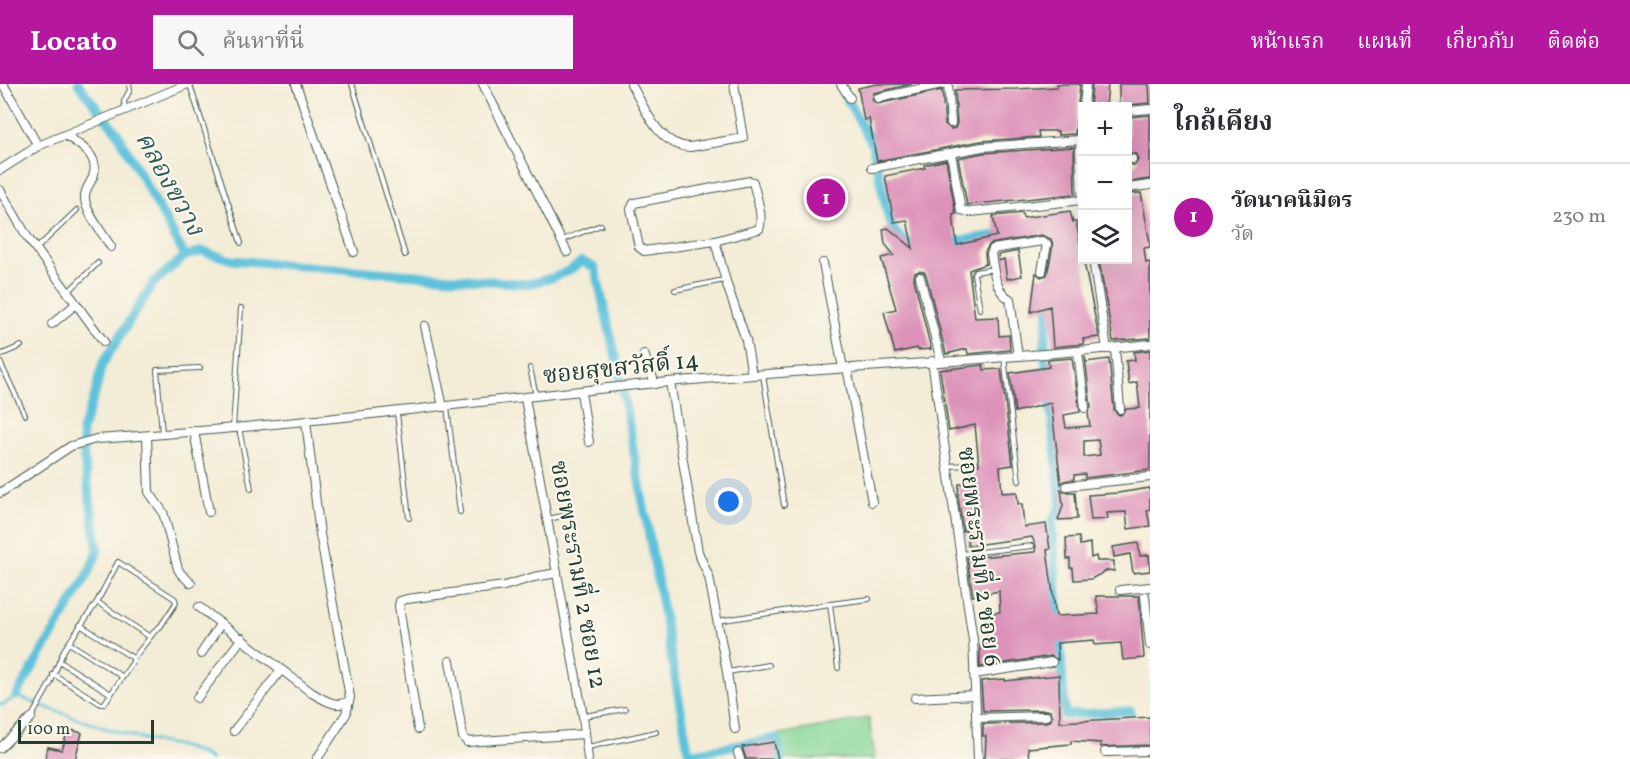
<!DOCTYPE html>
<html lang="th">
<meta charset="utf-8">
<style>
:root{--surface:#fff;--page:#f7f7f7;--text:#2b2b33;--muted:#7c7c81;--line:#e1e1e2;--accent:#b5179e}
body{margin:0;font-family:Vollkorn,"Noto Serif Thai",serif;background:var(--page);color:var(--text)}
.controls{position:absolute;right:18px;top:18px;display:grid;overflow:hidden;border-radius:0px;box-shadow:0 6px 24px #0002}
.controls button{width:54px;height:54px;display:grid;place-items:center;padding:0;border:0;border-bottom:2px solid var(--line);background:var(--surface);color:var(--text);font:30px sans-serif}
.scale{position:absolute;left:18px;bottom:15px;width:136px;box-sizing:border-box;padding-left:6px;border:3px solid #1f3d34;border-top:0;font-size:16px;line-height:21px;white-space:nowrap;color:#1f3d34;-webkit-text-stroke:4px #fbf7ec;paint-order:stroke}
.you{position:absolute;left:729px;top:418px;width:21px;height:21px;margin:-15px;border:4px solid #fff;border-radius:50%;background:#1a73e8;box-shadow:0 0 0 9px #1a73e833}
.badge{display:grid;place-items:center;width:39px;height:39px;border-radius:50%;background:var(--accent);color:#fff;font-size:20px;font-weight:700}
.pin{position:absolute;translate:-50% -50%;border:3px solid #fff;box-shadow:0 2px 6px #0006}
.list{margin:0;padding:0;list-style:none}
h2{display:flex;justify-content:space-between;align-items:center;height:78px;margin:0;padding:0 24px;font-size:26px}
h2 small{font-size:20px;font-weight:400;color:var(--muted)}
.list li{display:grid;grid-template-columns:39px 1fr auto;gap:18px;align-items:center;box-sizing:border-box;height:108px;padding:0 24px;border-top:2px solid var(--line)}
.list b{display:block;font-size:22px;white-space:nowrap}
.list p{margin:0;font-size:20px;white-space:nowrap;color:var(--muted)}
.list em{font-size:20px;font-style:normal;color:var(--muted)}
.icon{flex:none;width:33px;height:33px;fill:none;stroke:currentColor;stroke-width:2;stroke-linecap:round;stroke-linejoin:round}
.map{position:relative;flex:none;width:1150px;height:675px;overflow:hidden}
header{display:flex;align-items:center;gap:36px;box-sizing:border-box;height:84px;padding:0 30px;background:var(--accent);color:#fff}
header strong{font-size:28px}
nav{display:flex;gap:33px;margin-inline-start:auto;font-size:21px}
.search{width:420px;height:54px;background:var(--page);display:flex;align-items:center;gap:15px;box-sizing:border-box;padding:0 21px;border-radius:0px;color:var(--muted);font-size:22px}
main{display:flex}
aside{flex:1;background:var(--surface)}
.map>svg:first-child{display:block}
.green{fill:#87d797;stroke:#538a66;stroke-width:1.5}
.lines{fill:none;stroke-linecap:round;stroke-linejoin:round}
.stream{stroke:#5dc2db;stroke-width:3}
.canal{stroke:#5dc2db;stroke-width:9}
.building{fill:#dd92b9;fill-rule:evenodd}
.service-casing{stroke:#3f574c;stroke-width:6}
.minor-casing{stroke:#3f574c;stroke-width:10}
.service{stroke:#fff;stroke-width:4}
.minor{stroke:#fff;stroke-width:8}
.labels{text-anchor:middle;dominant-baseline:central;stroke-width:4.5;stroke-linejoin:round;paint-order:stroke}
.street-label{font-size:24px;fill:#1f3d34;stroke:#fbf7ec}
.water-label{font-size:26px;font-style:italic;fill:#2e5e5e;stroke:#fbf7ec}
</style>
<header>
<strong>Locato</strong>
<div class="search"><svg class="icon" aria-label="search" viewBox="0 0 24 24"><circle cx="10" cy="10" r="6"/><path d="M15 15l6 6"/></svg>ค้นหาที่นี่</div>
<nav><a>หน้าแรก</a><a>แผนที่</a><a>เกี่ยวกับ</a><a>ติดต่อ</a></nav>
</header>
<main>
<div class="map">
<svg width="1150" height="675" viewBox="0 0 1150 675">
<rect width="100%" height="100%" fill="#fbf7ec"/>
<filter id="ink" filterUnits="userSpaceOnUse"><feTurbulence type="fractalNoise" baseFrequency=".0167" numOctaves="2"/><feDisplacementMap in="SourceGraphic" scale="12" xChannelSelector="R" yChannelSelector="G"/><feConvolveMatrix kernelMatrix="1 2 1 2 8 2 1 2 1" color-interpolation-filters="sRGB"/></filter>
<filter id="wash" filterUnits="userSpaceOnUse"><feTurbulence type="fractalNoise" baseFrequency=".008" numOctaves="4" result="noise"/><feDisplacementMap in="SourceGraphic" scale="24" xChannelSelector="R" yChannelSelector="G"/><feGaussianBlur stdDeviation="1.35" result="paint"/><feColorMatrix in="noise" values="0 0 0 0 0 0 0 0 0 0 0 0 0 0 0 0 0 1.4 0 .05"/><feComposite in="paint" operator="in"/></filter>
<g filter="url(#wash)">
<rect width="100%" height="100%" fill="#f3ecd6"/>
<path class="green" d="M869 634 875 675H784L779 650Z"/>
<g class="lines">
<path class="stream" d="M0 620 3 621 16 612C56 627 97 643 140 654 163 660 190 661 211 675"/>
<g class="canal">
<path d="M843 8 872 60 889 137 898 152 909 160 923 162"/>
<path d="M945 159 1009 149"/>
<path d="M185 172 202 167 232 176 527 200C547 196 567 191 582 177L595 184 620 292 689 670 777 654 781 675"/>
<path d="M1047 293 1044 266 1050 211"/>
<path d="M1049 307 1061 422 1052 437 1065 631 1131 627"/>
<path d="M16 612 86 494 98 467 84 376 82 346 95 310 102 281 153 199 185 172 117 48 78 0"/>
</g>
</g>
<g id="blocks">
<g class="building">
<path d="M877 0H912L874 9 872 16 877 20 942 6 945 40 951 45 955 44 957 39 955 6 1016 5 1057 3V0H1080L1075 50 1058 51V47H1038L1039 53 981 57 877 77 869 35 864 36 858 4Z"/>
<path d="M1092 0H1108L1106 22H1090Z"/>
<path d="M1119 0H1149L1150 19 1119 22Z"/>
<path d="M1150 31V95L1128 98V81H1135L1138 76 1136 70 1128 69V33Z"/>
<path d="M1074 63 1075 110 967 121 958 74 983 69Z"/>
<path d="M946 76 956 130H953L957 161 997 152 993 132 1022 129 1023 134 1070 127 1073 138H1076L1099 253 1083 255 1084 260 1053 263 1050 222 1031 228 1036 189 1041 193 1047 191 1053 161 1051 155 1041 151 990 160 985 168 986 180 969 186 975 234 998 233 999 252 1009 251 1010 266 968 270 967 265 946 270 926 191 924 188 919 187 915 189 914 195 931 265 918 266 917 264 895 269 884 228 896 225 881 174 894 171 885 160 883 145 888 144 913 164 907 136 894 138 885 92 925 84 924 81Z"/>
<path d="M1141 109 1150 159V163L1144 164 1146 179 1150 178V254L1113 257 1099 176H1128V110Z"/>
<path d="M1018 167 1022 192 1007 195 1004 175 999 177 998 171Z"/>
<path d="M1150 266V386L1085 394V390L1074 391V395L1064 397 1061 400 1051 319 1015 328 1010 289 1049 283 1048 276 1072 274 1080 328 1064 331 1066 344 1090 342 1088 329 1091 323 1085 273 1086 278 1109 275 1114 326 1117 330 1121 331 1126 325 1140 324 1137 298 1129 300 1126 277 1135 276 1134 268ZM1098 356 1100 371 1084 373V357Z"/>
<path d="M983 281 984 286 1001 285 1013 381 1000 383 1002 409 1017 408 1018 420H1022L1024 443 1046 440 1050 465 1047 466 1056 532 1099 530 1096 512H1139L1144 574 1123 576 1121 559 1095 561 1094 556 1057 559 1058 576 1051 572 980 583V561H987L984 530 1000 528 999 507 973 512 967 474 1035 468 1036 462 1032 453 968 462 966 446 963 447 958 412 959 400 972 398 971 384 972 382 979 381 975 341 949 347 940 286Z"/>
<path d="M1150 404V425L1147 426 1150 442 1128 445 1126 428 1107 429 1108 435 1091 436 1088 411 1118 409Z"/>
<path d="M1061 405 1065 408H1075L1077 435 1058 436 1063 422Z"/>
<path d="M1079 453 1080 461 1090 459 1091 474 1096 472 1097 477H1114V487L1108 486 1091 495 1074 496 1073 484H1070V475H1067L1066 454Z"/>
<path d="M1138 459 1140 472 1149 471 1150 487 1133 489 1130 470 1114 473 1113 463Z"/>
<path d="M1059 591 1060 638 1150 633V661L1101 663V659L1071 657V660L1028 664 1029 675H985L986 652H983V640L1046 638 1051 636 1052 631 1050 627 1046 626 983 627 981 597 1005 595V597Z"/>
<path d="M68 645 82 649 75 675H45L48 663 62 666Z"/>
<path d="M774 658 778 675H746L742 663Z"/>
</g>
</g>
</g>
<g filter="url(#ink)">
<use href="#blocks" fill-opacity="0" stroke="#3f574c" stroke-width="1.5"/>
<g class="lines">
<defs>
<g id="service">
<path d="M352 0 405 171"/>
<path d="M190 1 241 159"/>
<path d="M125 24 124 17 130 6 129 0"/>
<path d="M562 156 601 141"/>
<path d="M37 164 77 126"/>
<path d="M675 206 724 196"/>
<path d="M68 208 98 179"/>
<path d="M980 225 974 190 975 188 994 185"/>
<path d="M0 271 21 262"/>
<path d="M1004 273 1019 397"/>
<path d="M0 278 25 331"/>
<path d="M530 284 536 312"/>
<path d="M763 291 784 421"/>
<path d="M447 323 460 428"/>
<path d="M397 329 409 434"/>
<path d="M233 343 241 224"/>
<path d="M239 344 251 405"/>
<path d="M162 350 157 286 200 284"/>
<path d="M948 382 968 381"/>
<path d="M548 435 567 431"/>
<path d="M961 470 1032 462"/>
<path d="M97 518 150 553"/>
<path d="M830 520 869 515"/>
<path d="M717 537 830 520 838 584"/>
<path d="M80 541 133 574"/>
<path d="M69 559 123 593"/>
<path d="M59 577 111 610"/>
<path d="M728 588 769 581"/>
<path d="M584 632 625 625"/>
<path d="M31 634 50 600 64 566 97 518 118 478 175 515 176 519 160 543H158L133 575V578L104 620H101L53 590"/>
<path d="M588 663 656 648"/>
</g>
<g id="minor">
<path d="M3 0 38 62"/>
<path d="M296 0 354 168"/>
<path d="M483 0 567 168"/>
<path d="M631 0C645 24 658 62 690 63L743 54 734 0"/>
<path d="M841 0 850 14"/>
<path d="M948 0 951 39"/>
<path d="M878 14 942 0"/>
<path d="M1084 22 1086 0"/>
<path d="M1128 27 1150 25"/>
<path d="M1082 34 1080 64 1082 114"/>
<path d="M65 51C80 61 101 72 93 93 90 100 84 106 85 114 85 128 104 151 111 163"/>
<path d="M951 69 961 126 971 128 1082 116"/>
<path d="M1128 75H1132"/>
<path d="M872 84 982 63 1080 56"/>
<path d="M0 86 38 62 188 0"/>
<path d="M750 97 753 98C756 111 764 133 759 145L715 157 644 167 639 163 631 125 634 119Z"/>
<path d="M1128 104 1150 101"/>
<path d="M0 106 28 154 104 258"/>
<path d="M715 157 727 201 746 256 752 291"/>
<path d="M1093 176 1107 265"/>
<path d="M823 179 843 284"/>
<path d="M920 193 941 277"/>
<path d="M52 240 76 220"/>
<path d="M425 242 443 323"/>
<path d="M1115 264 1120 325"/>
<path d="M1078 268 1085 324"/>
<path d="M644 270 655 300"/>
<path d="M1018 272 1010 215C994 207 994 185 991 170L993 165 1042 157 1047 160 1042 187"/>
<path d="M932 277 973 556 978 675"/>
<path d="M847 283 872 418"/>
<path d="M670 298 698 468 709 493 727 588 735 645"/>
<path d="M581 308 589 358"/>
<path d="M525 314 583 632 588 675"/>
<path d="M306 338 320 450 350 613 346 630 317 675"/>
<path d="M194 347 209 428"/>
<path d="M147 352 149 408 163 428 178 485 181 490 191 499"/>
<path d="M1067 402 1150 393"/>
<path d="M0 409 71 362 96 355C277 343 456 320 636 301 807 284 979 279 1150 260"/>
<path d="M1120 506 1150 503"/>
<path d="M1145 512 1150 561"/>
<path d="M199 523 312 609C323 615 336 625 349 617"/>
<path d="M201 570 221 539"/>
<path d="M450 577 463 653 467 658 585 650"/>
<path d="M974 590 1052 578"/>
<path d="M197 614 242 554"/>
<path d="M915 614 975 611"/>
<path d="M976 634 1046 632"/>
<path d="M418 645 399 522 400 517 407 515 504 502 534 493 557 489"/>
<path d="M234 647 281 586"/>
<path d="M0 664 31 634"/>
<path d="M1105 668 1150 667"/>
<path d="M738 669 740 675"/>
</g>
</defs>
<use href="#service" class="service-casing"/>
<use href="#minor" class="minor-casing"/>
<use href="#service" class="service"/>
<use href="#minor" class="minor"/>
</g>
</g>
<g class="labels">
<g class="street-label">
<text transform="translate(621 285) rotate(-6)">ซอยสุขสวัสดิ์ 14</text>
<text transform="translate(978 473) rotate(83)">ซอยพระรามที่ 2 ซอย 6</text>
<text transform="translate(577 491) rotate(80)">ซอยพระรามที่ 2 ซอย 12</text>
</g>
<g class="water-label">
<text transform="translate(169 100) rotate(61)">คลองขวาง</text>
</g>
</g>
</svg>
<div class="controls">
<button>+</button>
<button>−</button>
<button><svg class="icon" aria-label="layers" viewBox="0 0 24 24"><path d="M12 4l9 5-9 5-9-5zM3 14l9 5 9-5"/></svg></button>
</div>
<div class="scale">100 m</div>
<div class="you"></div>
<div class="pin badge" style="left:826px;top:114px">1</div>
</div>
<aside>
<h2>ใกล้เคียง<small></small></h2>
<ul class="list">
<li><span class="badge">1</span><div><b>วัดนาคนิมิตร</b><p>วัด</p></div><em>230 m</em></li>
</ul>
</aside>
</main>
